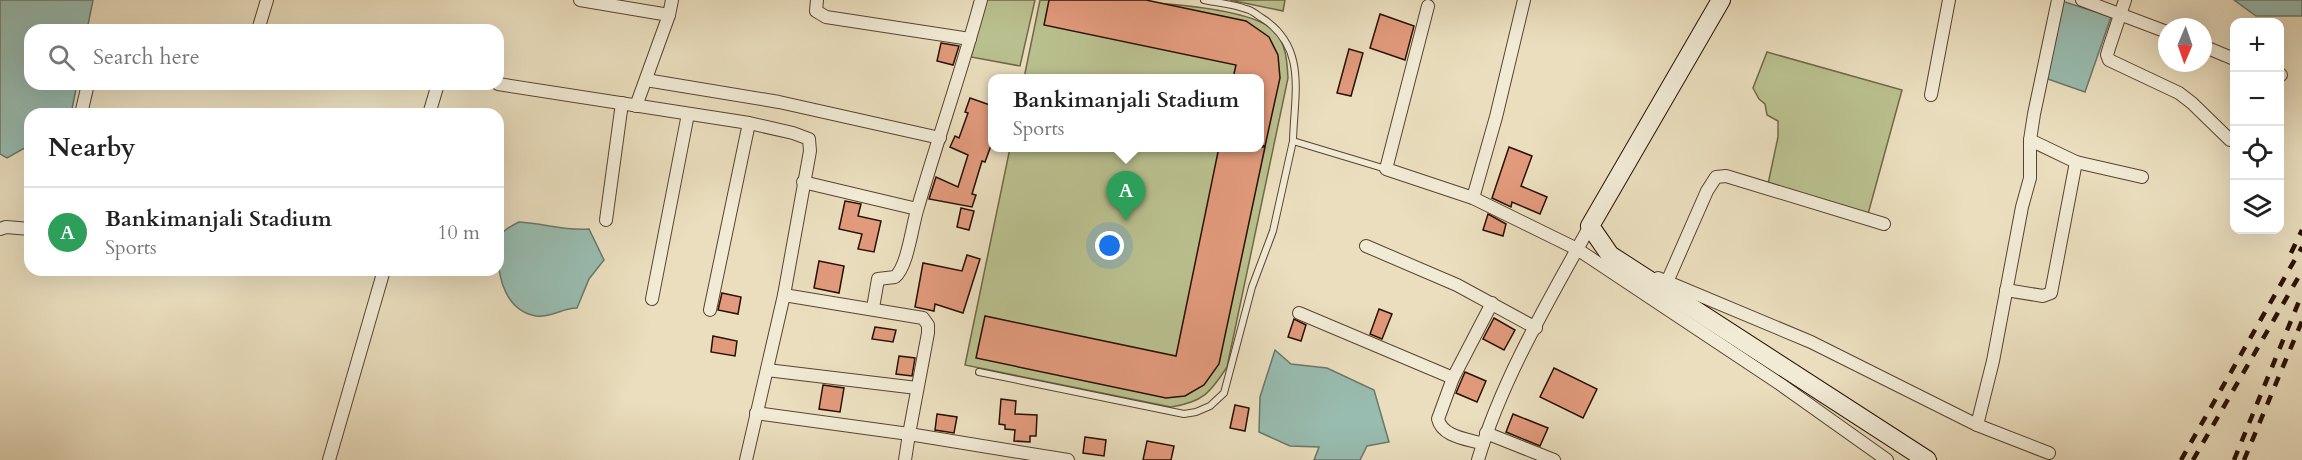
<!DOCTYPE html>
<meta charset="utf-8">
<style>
:root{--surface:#fff;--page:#f6f6f6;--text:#222;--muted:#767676;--line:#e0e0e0;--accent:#d93025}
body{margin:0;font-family:Cardo,serif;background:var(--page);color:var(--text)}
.controls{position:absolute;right:18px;top:18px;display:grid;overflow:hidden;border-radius:12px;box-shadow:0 6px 24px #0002}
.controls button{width:54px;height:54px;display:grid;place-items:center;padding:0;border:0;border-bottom:2px solid var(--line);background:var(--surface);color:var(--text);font:30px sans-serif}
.compass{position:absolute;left:2158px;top:18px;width:54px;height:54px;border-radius:50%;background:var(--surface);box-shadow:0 6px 24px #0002;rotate:182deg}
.you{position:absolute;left:1110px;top:246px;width:21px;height:21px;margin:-15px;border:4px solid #fff;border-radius:50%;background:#1a73e8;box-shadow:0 0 0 9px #1a73e833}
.badge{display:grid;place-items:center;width:39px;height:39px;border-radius:50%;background:var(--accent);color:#fff;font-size:20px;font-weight:700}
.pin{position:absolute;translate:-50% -50px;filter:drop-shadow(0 2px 3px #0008)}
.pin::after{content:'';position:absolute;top:32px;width:21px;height:18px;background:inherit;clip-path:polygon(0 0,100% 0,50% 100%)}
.popup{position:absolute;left:988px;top:74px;width:276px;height:78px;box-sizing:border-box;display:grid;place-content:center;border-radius:12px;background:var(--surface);filter:drop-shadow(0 2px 4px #0005);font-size:20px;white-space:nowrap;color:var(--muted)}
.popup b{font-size:22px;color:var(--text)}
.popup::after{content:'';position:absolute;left:50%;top:100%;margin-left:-12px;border:12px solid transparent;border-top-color:var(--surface)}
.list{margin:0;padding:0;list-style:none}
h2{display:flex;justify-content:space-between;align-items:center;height:78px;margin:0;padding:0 24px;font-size:26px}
h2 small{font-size:20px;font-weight:400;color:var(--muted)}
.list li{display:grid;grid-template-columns:39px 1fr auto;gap:18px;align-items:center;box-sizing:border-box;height:90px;padding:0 24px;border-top:2px solid var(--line)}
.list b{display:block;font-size:22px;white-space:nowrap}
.list p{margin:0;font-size:20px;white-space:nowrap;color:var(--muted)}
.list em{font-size:20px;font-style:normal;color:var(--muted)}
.icon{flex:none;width:33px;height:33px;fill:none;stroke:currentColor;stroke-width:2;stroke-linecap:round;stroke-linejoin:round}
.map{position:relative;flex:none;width:2302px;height:460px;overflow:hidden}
.search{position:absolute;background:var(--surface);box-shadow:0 6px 24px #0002;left:24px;top:24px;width:480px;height:66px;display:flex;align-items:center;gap:15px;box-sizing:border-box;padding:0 21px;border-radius:18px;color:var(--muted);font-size:22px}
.panel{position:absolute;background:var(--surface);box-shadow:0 6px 24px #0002;left:24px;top:108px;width:480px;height:168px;border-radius:18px}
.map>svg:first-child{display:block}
.green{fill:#bac08f;stroke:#716848;stroke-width:1.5}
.water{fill:#98bcb0;stroke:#6b776a;stroke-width:1.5}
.building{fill:#e19a7c;stroke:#281002;stroke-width:1.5}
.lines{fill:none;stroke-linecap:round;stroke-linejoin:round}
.service-casing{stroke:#584431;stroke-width:8}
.minor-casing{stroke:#584431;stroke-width:14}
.secondary-casing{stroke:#281002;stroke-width:20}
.service{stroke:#f1ead5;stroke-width:6}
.minor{stroke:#f1ead5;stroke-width:12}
.secondary{stroke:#f1ead5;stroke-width:18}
.rail{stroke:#281002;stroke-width:4.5;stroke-dasharray:10 10;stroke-linecap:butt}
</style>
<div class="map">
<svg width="2302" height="460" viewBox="0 0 2302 460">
<rect width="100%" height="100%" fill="#eadebe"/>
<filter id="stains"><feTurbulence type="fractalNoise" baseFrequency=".00333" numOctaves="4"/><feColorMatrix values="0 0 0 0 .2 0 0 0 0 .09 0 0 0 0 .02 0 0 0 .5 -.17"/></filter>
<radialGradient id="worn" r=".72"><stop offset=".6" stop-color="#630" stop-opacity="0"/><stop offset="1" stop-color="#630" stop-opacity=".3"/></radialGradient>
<g class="green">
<path d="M986 0H1035L1020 66 971 57Z"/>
<path d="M1040 0C1093 0 1239 0 1274 30 1286 44 1287 60 1288 78L1227 367C1210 393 1203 402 1171 407L965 365 1010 148H1260V79L1024 78Z"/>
<path d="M1230 0H1285L1283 11Z"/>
<path d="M1767 52 1902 90 1868 214 1768 184 1778 137V121L1767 115 1765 104 1759 99 1753 88Z"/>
</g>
<g class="water">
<path d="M0 0H93L87 30H30V84H77L71 114H30V145L7 158 0 154Z"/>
<path d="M2059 0 2111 17 2085 92 2045 78Z"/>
<path d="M2234 0H2302V16H2256Z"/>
<path d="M519 222C544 223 563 231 589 229L604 260 589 279 577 308C562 308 551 318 536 316 507 311 498 280 498 254 498 250 497 244 498 240 501 231 511 226 519 222Z"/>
<path d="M1275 350 1291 364 1327 368 1374 390 1389 442 1367 446 1360 460H1314L1319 447 1290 446 1259 432 1260 397Z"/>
</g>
<g class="building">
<path d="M1049 0H1146L1246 21 1269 37 1278 55 1280 78 1265 146 1260 145V78H1233L1236 65 1044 25Z"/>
<path d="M1380 14 1414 26 1405 60 1370 48Z"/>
<path d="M941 43 959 46 953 65 937 61Z"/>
<path d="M1349 49 1363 53 1351 96 1337 93Z"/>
<path d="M970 98 993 106V140L985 162 982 161 972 194 976 195 972 207 929 199 936 177 958 187 968 155 950 147 955 136 959 138 968 113 965 112Z"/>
<path d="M1219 147 1238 150 1239 147H1265L1219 364 1204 385 1185 396 1166 398 976 358 985 316 1176 356Z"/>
<path d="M1509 147 1532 156 1521 186 1547 197 1540 214 1512 202 1511 207 1492 198Z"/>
<path d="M845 201 861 204 858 216 881 221 874 252 858 249 862 234 839 229Z"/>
<path d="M961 208 974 211 969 230 957 227Z"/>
<path d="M1488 214 1506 224 1503 236 1483 230Z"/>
<path d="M967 255 980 259 963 313 935 304 934 311 915 307 923 263 962 271Z"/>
<path d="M819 261 844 266 839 293 814 288Z"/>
<path d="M722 293 741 297 738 314 718 310Z"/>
<path d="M1379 309 1392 314 1382 339 1370 334Z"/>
<path d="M1494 318 1515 330 1504 350 1483 339Z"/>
<path d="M1294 319 1306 325 1301 341 1288 337Z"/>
<path d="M875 327 896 330 893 342 872 339Z"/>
<path d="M713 336 737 341 735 356 711 352Z"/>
<path d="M899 356 915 358 912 376 896 374Z"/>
<path d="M1554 368 1597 389 1583 418 1540 397Z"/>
<path d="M1465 372 1486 381 1477 402 1456 393Z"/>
<path d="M823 385 844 388 840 412 819 409Z"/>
<path d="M1001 399 1016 401 1015 414 1037 415 1036 436H1030V442L1014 441 1015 430 1005 429V425L999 424Z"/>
<path d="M1235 405 1249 408 1245 431 1230 428Z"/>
<path d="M937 414 957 417 954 433 935 430Z"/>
<path d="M1513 414 1548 428 1540 446 1506 432Z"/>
<path d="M1085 437 1106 440 1104 456 1083 453Z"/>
<path d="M1147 441 1174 446 1171 460H1143Z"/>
</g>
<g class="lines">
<defs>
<g id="service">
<path d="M1204 0C1218 3 1233 4 1246 9 1252 10 1257 15 1262 18 1308 47 1294 95 1293 141"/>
<path d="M979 372 1184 414 1196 412 1210 406 1224 393 1252 287 1273 231 1293 141 1386 169"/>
</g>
<g id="minor">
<path d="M580 0 669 15"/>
<path d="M817 0 816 11 826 17 970 39"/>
<path d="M2082 0 2167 32"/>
<path d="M2125 0 2109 48 2107 55 2109 60 2179 93 2192 103 2230 140"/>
<path d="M1428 6 1386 169 1473 198 1577 249 1780 384 1887 460"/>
<path d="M258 30 267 0"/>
<path d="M2203 46 2234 59"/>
<path d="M2280 74 2281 75"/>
<path d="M646 80 779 102 940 138"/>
<path d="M498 84 749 123 793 133 809 139 810 151 784 295 746 460"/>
<path d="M1931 95 1949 0"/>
<path d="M636 106 669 15 672 0"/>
<path d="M81 114 88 84"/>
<path d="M429 114 438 84"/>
<path d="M2030 140 2076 162 2142 177"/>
<path d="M803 182 917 209"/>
<path d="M1473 198 1496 117 1524 0"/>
<path d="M606 220 622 103"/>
<path d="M0 229 6 227 30 229"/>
<path d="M1366 246 1457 285 1536 328"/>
<path d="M1658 278 1811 342 1977 425 1993 361 2022 207 2030 178V140L2034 114 2058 0"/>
<path d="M1667 282 1707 191 1716 177 1726 176 1884 224"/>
<path d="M2006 290 2043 296 2051 293 2076 162"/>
<path d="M652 299 688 114"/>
<path d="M873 308 878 279 895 277C908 266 912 225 918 207 938 138 962 70 981 0"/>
<path d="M710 310 749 123"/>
<path d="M1299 313 1453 378"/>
<path d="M767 370 917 388"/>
<path d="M756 413 909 434 928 333V325L923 318 784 295"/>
<path d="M1977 425 2049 453"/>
<path d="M1486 433 1554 460"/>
<path d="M1483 444C1468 439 1442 437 1438 419L1453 378 1492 303"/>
<path d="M329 460 384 270"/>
<path d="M905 460 909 434 1068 460"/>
<path d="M1478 460C1502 379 1549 300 1590 226"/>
</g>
<path id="secondary" d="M1721 0 1590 226 1610 255 1927 460"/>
</defs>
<use href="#service" class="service-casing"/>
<use href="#minor" class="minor-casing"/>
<use href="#secondary" class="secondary-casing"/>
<use href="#service" class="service"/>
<use href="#minor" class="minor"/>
<use href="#secondary" class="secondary"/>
<g class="rail">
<path d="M2291 253 2302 230"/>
<path d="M2181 460 2302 247"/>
<path d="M2193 460 2302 271"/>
<path d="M2234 460 2302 294"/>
<path d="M2244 460 2302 321"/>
</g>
</g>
<rect width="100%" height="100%" filter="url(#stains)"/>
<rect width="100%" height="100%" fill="url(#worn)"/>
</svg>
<div class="controls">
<button>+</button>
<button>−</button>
<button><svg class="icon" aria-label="locate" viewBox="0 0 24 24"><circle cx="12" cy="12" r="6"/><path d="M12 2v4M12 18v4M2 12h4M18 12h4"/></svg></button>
<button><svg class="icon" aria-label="layers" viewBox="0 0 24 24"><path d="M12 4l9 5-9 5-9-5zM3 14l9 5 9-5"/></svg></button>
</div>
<svg class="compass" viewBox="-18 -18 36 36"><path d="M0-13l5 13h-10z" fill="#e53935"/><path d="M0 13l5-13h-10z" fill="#767676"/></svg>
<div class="you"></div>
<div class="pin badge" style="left:1126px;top:221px;background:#2e9e5b">A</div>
<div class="popup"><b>Bankimanjali Stadium</b>Sports</div>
<div class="search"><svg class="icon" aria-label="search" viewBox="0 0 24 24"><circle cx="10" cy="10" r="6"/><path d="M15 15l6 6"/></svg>Search here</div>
<section class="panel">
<h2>Nearby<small></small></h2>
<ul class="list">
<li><span class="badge" style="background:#2e9e5b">A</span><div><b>Bankimanjali Stadium</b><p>Sports</p></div><em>10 m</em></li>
</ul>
</section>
</div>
